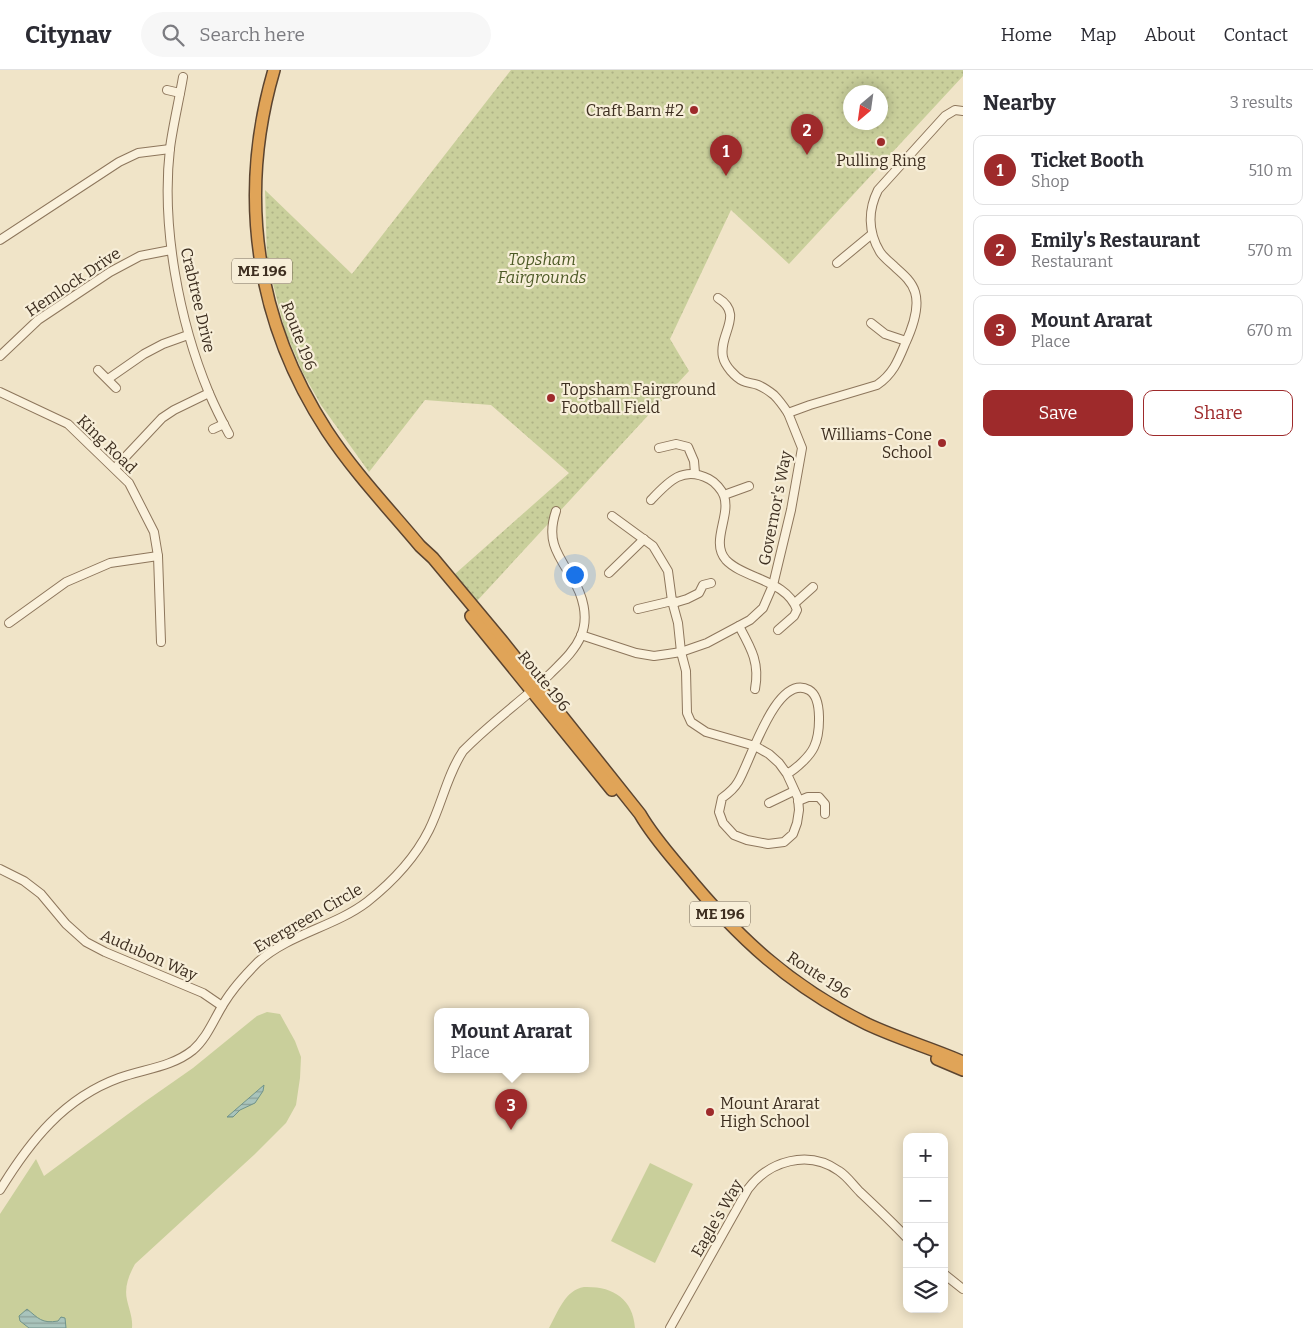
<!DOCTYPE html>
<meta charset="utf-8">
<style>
:root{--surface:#fff;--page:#f7f7f7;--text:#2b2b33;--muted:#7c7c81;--line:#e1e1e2;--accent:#9e2a2b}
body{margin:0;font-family:Bitter,serif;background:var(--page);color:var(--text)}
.controls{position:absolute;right:15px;bottom:15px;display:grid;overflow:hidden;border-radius:10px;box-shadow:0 2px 12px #0003}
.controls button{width:45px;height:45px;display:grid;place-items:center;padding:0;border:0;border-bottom:1px solid var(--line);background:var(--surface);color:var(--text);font:25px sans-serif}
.compass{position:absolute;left:843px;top:15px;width:45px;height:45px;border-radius:50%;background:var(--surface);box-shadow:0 2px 12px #0003;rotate:209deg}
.you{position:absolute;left:574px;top:504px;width:18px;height:18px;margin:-12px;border:4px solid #fff;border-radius:50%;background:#1a73e8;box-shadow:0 0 0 8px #1a73e833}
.badge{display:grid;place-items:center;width:32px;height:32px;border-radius:50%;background:var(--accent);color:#fff;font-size:16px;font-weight:700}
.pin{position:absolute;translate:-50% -41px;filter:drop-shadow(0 1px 2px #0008)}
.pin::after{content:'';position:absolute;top:26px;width:18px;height:15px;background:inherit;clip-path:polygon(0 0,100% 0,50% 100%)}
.popup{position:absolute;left:434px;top:938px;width:155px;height:65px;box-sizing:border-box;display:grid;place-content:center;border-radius:10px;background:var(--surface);filter:drop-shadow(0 1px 4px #0005);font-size:16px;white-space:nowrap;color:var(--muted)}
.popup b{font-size:19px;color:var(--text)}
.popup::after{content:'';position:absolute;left:50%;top:100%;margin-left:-10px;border:10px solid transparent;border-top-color:var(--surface)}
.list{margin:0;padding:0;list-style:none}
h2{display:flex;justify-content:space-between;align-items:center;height:65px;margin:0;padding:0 20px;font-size:21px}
h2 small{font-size:16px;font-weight:400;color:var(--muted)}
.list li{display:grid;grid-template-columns:32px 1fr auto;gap:15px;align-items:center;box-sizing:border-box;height:70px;margin:0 10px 10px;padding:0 10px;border:1px solid var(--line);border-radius:10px}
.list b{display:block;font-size:19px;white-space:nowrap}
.list p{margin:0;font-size:16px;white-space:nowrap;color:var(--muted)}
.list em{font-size:16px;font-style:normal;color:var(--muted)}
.actions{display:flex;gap:10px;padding:15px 20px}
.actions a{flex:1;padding:11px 0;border:1px solid var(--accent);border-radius:10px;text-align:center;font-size:18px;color:var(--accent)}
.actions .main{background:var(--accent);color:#fff}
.icon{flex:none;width:28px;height:28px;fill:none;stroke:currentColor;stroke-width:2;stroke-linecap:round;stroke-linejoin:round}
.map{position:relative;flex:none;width:963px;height:1258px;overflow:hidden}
header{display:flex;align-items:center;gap:30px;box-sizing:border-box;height:70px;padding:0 25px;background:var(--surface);border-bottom:1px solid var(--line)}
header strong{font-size:24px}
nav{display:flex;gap:28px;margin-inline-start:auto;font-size:18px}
.search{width:350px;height:45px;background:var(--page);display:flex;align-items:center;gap:12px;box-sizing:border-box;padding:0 18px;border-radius:28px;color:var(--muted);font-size:19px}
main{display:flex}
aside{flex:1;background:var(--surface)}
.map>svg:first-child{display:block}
.grass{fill:#c9cf9b}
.park{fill:url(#park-dots);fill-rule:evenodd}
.water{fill:url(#water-rules);stroke:#6f938a}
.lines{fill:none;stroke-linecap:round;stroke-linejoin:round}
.minor-casing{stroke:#8d765c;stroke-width:10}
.highway-casing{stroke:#5b4430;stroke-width:14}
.minor{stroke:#faf1dc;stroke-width:8}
.highway{stroke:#e0a458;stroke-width:11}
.poi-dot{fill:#9e2a2b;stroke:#f7eed8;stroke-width:2}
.labels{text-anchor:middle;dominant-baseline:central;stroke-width:4.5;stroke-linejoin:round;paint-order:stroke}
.shield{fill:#f7eed8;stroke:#756857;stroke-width:1}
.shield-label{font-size:15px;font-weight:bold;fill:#3d2e20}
.poi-label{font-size:16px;fill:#3d2e20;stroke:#f7eed8;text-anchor:end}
.park-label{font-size:16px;font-style:italic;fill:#4d5a26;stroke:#f7eed8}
.street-label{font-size:16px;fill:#3d2e20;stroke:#f7eed8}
</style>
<header>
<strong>Citynav</strong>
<div class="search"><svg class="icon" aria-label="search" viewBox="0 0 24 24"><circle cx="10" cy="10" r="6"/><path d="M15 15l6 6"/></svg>Search here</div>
<nav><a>Home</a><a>Map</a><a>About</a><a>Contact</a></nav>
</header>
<main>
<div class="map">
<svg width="963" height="1258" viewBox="0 0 963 1258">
<defs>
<pattern id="park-dots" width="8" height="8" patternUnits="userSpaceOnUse" patternTransform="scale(1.25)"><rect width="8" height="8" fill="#c9cf9b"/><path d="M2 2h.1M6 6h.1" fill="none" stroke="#aeb285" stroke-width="1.8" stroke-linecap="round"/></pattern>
<pattern id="water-rules" width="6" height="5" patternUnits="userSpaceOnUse" patternTransform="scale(1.25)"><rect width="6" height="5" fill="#a9c4bc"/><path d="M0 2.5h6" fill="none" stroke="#8ba098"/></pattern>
</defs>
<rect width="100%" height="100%" fill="#f0e4c8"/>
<g class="grass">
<path d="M267 942 280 944 295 971 301 987 300 1008 296 1035 286 1053 255 1084 135 1194C129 1205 124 1217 127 1230 129 1239 133 1248 132 1258H0V1144L36 1089 44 1106 143 1033 193 998 257 946Z"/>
<path d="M650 1093 693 1114 655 1193 611 1171Z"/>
<path d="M584 1217C612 1216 633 1228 635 1258H549C558 1242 565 1220 584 1217Z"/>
</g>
<path class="park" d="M511 0H963V6L789 194 731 140 670 269 689 301 477 531 455 504 569 403 491 335 425 330 369 402 321 335 303 303 285 261 267 190 265 120 352 204ZM851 22H881V52H851Z"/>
<g class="water">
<path d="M264 1015 263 1021 255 1033 240 1040 233 1047H227Z"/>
<path d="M27 1239C38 1248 42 1254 58 1251L61 1247 65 1248 66 1258H29L20 1251 19 1246Z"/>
</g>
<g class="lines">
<defs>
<g id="minor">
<path d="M183 7C179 31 173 55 170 78 161 156 179 251 209 323 215 337 222 351 229 364"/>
<path d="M167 20 180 23"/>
<path d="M0 170 119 92 138 83 170 79"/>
<path d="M837 193 872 164"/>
<path d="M718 228C745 245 718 264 723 287 725 296 735 307 743 311 747 313 753 313 758 315 763 317 769 321 774 325 779 330 784 337 788 343"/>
<path d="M871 253 885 264 906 271"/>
<path d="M0 286 38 250 110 202 140 186 171 180"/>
<path d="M98 300 116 318"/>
<path d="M108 309 144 284 163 274 188 265"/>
<path d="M0 322 68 354 129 413 154 462 158 486 161 572"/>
<path d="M213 359 224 354"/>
<path d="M659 378 676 374 688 377 694 391 695 403"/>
<path d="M115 398 162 348 174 340 209 323"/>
<path d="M724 425 749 416"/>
<path d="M651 430C668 412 683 395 709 409 715 412 722 420 724 426 731 446 710 472 726 490 744 509 787 510 797 540L794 546 778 560"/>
<path d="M612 446 653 476 668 501 672 531 678 553 681 582 686 601 687 643 691 652 706 662 755 676 769 684 779 693 787 704 798 728 799 740 797 753 793 764 784 772 768 774 747 770 734 765 723 753 719 742 722 728C729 723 734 719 738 712 750 693 776 602 809 620 823 628 820 664 814 677 810 686 796 699 787 704"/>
<path d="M609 503 644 469"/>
<path d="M795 533 813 517"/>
<path d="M638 539 672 531 677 532 687 529 699 523 703 515 711 513"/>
<path d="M9 553 66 512 110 493 158 486"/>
<path d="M739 556C751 578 760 593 755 619"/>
<path d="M581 565 636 583 654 586 668 584 681 582 707 573 750 550 763 538 773 515 791 440 802 378 788 343 810 335 877 315C893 304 898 291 905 274 912 259 920 238 915 222 912 212 904 205 896 198 891 193 884 188 880 182 868 162 868 140 878 120L945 46 955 40 963 41"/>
<path d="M798 731 808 727H819L825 734V744"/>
<path d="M769 733 794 721"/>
<path d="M0 799 24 811 41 824 66 854 86 872 105 882 203 923 222 936"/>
<path d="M0 1120C30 1071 64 1028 119 1008 144 999 172 997 193 980 207 968 214 949 224 933 233 918 245 905 258 892 289 864 334 857 367 832 391 813 415 788 429 760 442 734 447 705 463 681 490 653 522 631 549 605 561 593 574 582 581 566 589 547 583 525 572 508 557 484 546 470 556 441"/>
<path d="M944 1204 963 1219"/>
<path d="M670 1258 748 1119C769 1091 808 1079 839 1101 847 1106 853 1115 860 1122 876 1137 892 1152 907 1168"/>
</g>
<g id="highway">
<path d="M274 0C237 126 256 252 327 361 354 402 389 439 420 476L433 488 503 572 640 744C652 765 668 783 684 802 738 868 790 916 867 954 899 969 931 978 963 992"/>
<path d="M471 546 612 720"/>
<path d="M937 989 963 1000"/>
</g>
</defs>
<use href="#minor" class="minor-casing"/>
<use href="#highway" class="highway-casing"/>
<use href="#minor" class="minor"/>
<use href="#highway" class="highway"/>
</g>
<g class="poi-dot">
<circle cx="694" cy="40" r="5"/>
<circle cx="881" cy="72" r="5"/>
<circle cx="551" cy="328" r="5"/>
<circle cx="942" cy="373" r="5"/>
<circle cx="710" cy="1042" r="5"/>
</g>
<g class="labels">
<g class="shield">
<rect x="232" y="188.5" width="60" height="25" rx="4"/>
<rect x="690" y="831.5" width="60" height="25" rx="4"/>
</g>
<g class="shield-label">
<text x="262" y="201">ME 196</text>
<text x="720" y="844">ME 196</text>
</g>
<g class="poi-label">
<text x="684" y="40">Craft Barn #2</text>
<text x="881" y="90" text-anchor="middle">Pulling Ring</text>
<text x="561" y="319" text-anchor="start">Topsham Fairground<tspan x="561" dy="18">Football Field</tspan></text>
<text x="932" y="364">Williams-Cone<tspan x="932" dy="18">School</tspan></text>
<text x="720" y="1033" text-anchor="start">Mount Ararat<tspan x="720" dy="18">High School</tspan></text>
</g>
<g class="park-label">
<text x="542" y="189">Topsham<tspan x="542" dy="18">Fairgrounds</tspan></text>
</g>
<g class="street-label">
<text transform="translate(73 212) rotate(-34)">Hemlock Drive</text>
<text transform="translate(198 230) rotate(77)">Crabtree Drive</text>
<text transform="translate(299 266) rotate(69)">Route 196</text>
<text transform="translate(107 374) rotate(44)">King Road</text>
<text transform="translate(775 438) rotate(-79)">Governor's Way</text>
<text transform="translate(544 611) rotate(51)">Route 196</text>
<text transform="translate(308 848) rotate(-30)">Evergreen Circle</text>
<text transform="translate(149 885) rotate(24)">Audubon Way</text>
<text transform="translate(819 905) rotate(33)">Route 196</text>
<text transform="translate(717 1148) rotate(-60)">Eagle's Way</text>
</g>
</g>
</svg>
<div class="controls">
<button>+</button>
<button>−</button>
<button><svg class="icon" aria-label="locate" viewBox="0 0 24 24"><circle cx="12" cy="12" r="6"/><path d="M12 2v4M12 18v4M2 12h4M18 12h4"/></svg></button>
<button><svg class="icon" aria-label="layers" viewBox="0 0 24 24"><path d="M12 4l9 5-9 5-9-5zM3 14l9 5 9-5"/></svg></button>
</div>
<svg class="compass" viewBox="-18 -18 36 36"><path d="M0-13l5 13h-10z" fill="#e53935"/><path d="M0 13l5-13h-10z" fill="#7c7c81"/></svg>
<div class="you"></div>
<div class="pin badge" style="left:726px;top:106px">1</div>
<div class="pin badge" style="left:807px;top:85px">2</div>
<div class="pin badge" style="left:511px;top:1060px">3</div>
<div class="popup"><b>Mount Ararat</b>Place</div>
</div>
<aside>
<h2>Nearby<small>3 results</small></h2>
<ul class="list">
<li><span class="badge">1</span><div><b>Ticket Booth</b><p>Shop</p></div><em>510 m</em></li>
<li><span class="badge">2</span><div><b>Emily's Restaurant</b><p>Restaurant</p></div><em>570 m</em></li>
<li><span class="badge">3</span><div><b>Mount Ararat</b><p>Place</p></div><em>670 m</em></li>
</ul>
<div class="actions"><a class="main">Save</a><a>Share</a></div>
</aside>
</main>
